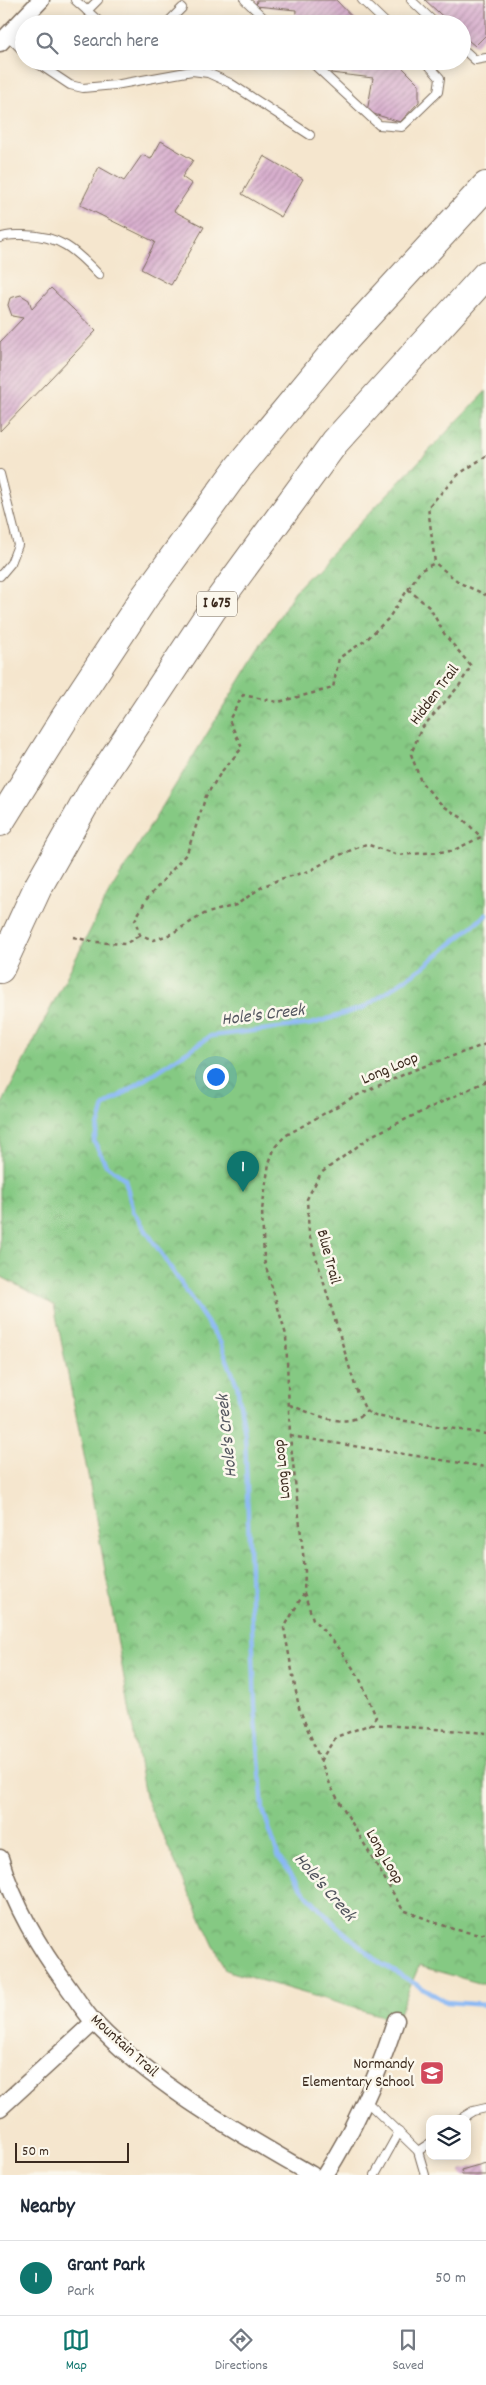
<!DOCTYPE html>
<style>
:root{--surface:#fff;--page:#f6f6f7;--text:#1f2937;--muted:#747a83;--line:#e0e1e3;--accent:#0f766e}
body{margin:0;font-family:Dekko,sans-serif;background:var(--page);color:var(--text)}
.controls{position:absolute;right:15px;bottom:15px;display:grid;overflow:hidden;border-radius:10px;box-shadow:0 2px 12px #0003}
.controls button{width:45px;height:45px;display:grid;place-items:center;padding:0;border:0;border-bottom:1px solid var(--line);background:var(--surface);color:var(--text);font:25px sans-serif}
.scale{position:absolute;left:15px;bottom:12px;width:114px;box-sizing:border-box;padding-left:5px;border:2px solid #3b2a1e;border-top:0;font-size:14px;line-height:18px;white-space:nowrap;color:#3b2a1e;-webkit-text-stroke:4px #fbf7ec;paint-order:stroke}
.you{position:absolute;left:215px;top:1076px;width:18px;height:18px;margin:-12px;border:4px solid #fff;border-radius:50%;background:#1a73e8;box-shadow:0 0 0 8px #1a73e833}
.badge{display:grid;place-items:center;width:32px;height:32px;border-radius:50%;background:var(--accent);color:#fff;font-size:16px;font-weight:700}
.pin{position:absolute;translate:-50% -41px;filter:drop-shadow(0 1px 2px #0008)}
.pin::after{content:'';position:absolute;top:26px;width:18px;height:15px;background:inherit;clip-path:polygon(0 0,100% 0,50% 100%)}
.list{margin:0;padding:0;list-style:none}
h2{display:flex;justify-content:space-between;align-items:center;height:65px;margin:0;padding:0 20px;font-size:21px}
h2 small{font-size:16px;font-weight:400;color:var(--muted)}
.list li{display:grid;grid-template-columns:32px 1fr auto;gap:15px;align-items:center;box-sizing:border-box;height:75px;padding:0 20px;border-top:1px solid var(--line)}
.list b{display:block;font-size:19px;white-space:nowrap}
.list p{margin:0;font-size:16px;white-space:nowrap;color:var(--muted)}
.list em{font-size:16px;font-style:normal;color:var(--muted)}
.icon{flex:none;width:28px;height:28px;fill:none;stroke:currentColor;stroke-width:2;stroke-linecap:round;stroke-linejoin:round}
.map{position:relative;flex:none;width:486px;height:2175px;overflow:hidden}
.search{position:absolute;background:var(--surface);box-shadow:0 2px 12px #0003;left:15px;right:15px;top:15px;height:55px;display:flex;align-items:center;gap:12px;box-sizing:border-box;padding:0 18px;border-radius:28px;color:var(--muted);font-size:19px}
.sheet{height:140px;background:var(--surface)}
nav{display:flex;justify-content:space-around;align-items:center;box-sizing:border-box;height:70px;border-top:1px solid var(--line);background:var(--surface);font-size:14px;color:var(--muted)}
nav a{display:grid;justify-items:center;gap:2px}
nav .on{color:var(--accent)}
.map>svg:first-child{display:block}
.park{fill:url(#park-crowns);stroke:#607a50}
.lines{fill:none;stroke-linecap:round;stroke-linejoin:round}
.stream{stroke:#89b8f4;stroke-width:4.5}
.building{fill:url(#building-hatch)}
.service-casing{stroke:#7c6c5c;stroke-width:10}
.minor-casing{stroke:#7c6c5c;stroke-width:19}
.motorway-casing{stroke:#7c6c5c;stroke-width:30}
.path{stroke:#7c6c5c;stroke-width:2.5;stroke-dasharray:4 4;stroke-linecap:butt}
.service{stroke:#fff;stroke-width:8}
.minor{stroke:#fff;stroke-width:16}
.motorway{stroke:#fff;stroke-width:28}
.labels{text-anchor:middle;dominant-baseline:central;stroke-width:5;stroke-linejoin:round;paint-order:stroke}
.shield{fill:#fbf7ec;stroke:#75685c;stroke-width:1}
.shield-label{font-size:15px;font-weight:bold;fill:#3b2a1e}
.street-label{font-size:16px;fill:#3b2a1e;stroke:#fbf7ec}
.poi-label{font-size:16px;fill:#3b2a1e;stroke:#fbf7ec;text-anchor:end}
.water-label{font-size:18px;font-style:italic;fill:#52555e;stroke:#fbf7ec}
</style>
<div class="map">
<svg width="486" height="2175" viewBox="0 0 486 2175">
<defs>
<pattern id="park-crowns" width="20" height="18" patternUnits="userSpaceOnUse" patternTransform="scale(1.25)"><rect width="20" height="18" fill="#85c983"/><path d="M2 6a3 3 0 1 1 6 0M12 15a3 3 0 1 1 6 0" fill="none" stroke="#6ea36b"/></pattern>
<pattern id="building-hatch" width="6" height="6" patternUnits="userSpaceOnUse" patternTransform="scale(1.25)"><rect width="6" height="6" fill="#d8aece"/><path d="M-1 1l2-2M0 6l6-6M5 7l2-2" fill="none" stroke="#b08ea7"/></pattern>
</defs>
<rect width="100%" height="100%" fill="#fbf7ec"/>
<filter id="ink" filterUnits="userSpaceOnUse"><feTurbulence type="fractalNoise" baseFrequency=".02" numOctaves="2"/><feDisplacementMap in="SourceGraphic" scale="10" xChannelSelector="R" yChannelSelector="G"/><feConvolveMatrix kernelMatrix="1 2 1 2 8 2 1 2 1" color-interpolation-filters="sRGB"/></filter>
<filter id="wash" filterUnits="userSpaceOnUse"><feTurbulence type="fractalNoise" baseFrequency=".0096" numOctaves="4" result="noise"/><feDisplacementMap in="SourceGraphic" scale="20" xChannelSelector="R" yChannelSelector="G"/><feGaussianBlur stdDeviation="1.12" result="paint"/><feColorMatrix in="noise" values="0 0 0 0 0 0 0 0 0 0 0 0 0 0 0 0 0 1.4 0 .05"/><feComposite in="paint" operator="in"/></filter>
<g filter="url(#wash)">
<rect width="100%" height="100%" fill="#f5e6ce"/>
<path class="park" d="M486 391V1985L419 1966 396 2020 225 1970 145 1797 90 1485 54 1305 0 1276V1108L109 893 295 591Z"/>
<g class="lines">
<path class="stream" d="M486 915 423 967 365 1007 312 1024 211 1036 104 1106 94 1141 106 1165 125 1179 133 1211 220 1342 237 1385 245 1435 255 1706 263 1810 279 1858 308 1896 338 1927 380 1963 446 2002 486 2005"/>
</g>
<g id="blocks">
<g class="building">
<path d="M257 0H336L359 24H295L296 10 256 6Z"/>
<path d="M425 0H486V35L475 46 462 35V24H451Z"/>
<path d="M332 61H396L419 84V102L400 122 367 112 373 78 331 73Z"/>
<path d="M161 141 193 160 182 177 192 184 174 211 204 227 171 285 141 269 155 242 80 205 99 167 124 181 142 155 151 159Z"/>
<path d="M264 156 303 179 281 217 242 194Z"/>
<path d="M51 288 96 331 0 431V342L23 318 12 316 8 305 10 298 21 295 29 300 32 309Z"/>
<path d="M486 2163V2175H462L461 2170Z"/>
</g>
</g>
</g>
<g filter="url(#ink)">
<use href="#blocks" fill-opacity="0" stroke="#7c6c5c" stroke-width="1"/>
<g class="lines">
<defs>
<g id="service">
<path d="M75 0 102 24"/>
<path d="M245 0 270 24"/>
<path d="M362 0 387 24"/>
<path d="M411 0 436 24"/>
<path d="M87 11 98 0"/>
<path d="M166 24 182 8"/>
<path d="M7 35 24 52"/>
<path d="M462 48 475 60 486 58"/>
<path d="M34 61 70 85 83 88 115 85 192 71 208 73 230 83 310 135"/>
<path d="M310 61 379 125 402 127 438 92 440 78 425 61"/>
<path d="M0 238C7 234 15 235 23 235 60 235 75 250 99 275"/>
<path d="M0 474 18 545 11 563 0 576"/>
<path d="M366 2101 418 2151 425 2175"/>
<path d="M460 2119 473 2111 486 2108"/>
<path d="M418 2151 430 2143"/>
<path d="M375 2175 399 2132"/>
</g>
<g id="minor">
<path d="M0 43 41 0"/>
<path d="M0 1858C14 1906 39 1947 68 1987 76 1998 84 2011 93 2021 154 2086 236 2131 312 2175"/>
<path d="M0 2108 94 2022"/>
<path d="M325 2175C356 2127 378 2075 396 2020"/>
</g>
<g id="motorway">
<path d="M0 822 66 716 144 598 239 467 340 345 486 186"/>
<path d="M0 969 38 887 94 788 212 610 335 442 486 275"/>
</g>
</defs>
<use href="#service" class="service-casing"/>
<use href="#minor" class="minor-casing"/>
<use href="#motorway" class="motorway-casing"/>
<g class="path">
<path d="M486 456 459 474 428 507 435 563 460 583 486 595"/>
<path d="M408 589 430 608 445 635 471 666 459 686 421 729 411 754 421 782 442 805 462 818 481 837 452 851 398 855 366 844 330 859 310 871 280 879 262 887 236 905 204 914 171 934 154 940 140 935 135 920 146 900 187 853 206 796 222 771 242 748 229 720 243 695 278 702 333 688 339 658 366 640 388 619 421 570 435 563"/>
<path d="M73 937 95 942 125 944 140 935"/>
<path d="M486 1044 414 1070 353 1097 285 1136 275 1147 269 1163 262 1210 264 1260 286 1335 290 1436 305 1571 304 1593 284 1628 299 1708 332 1789 403 1910 453 1929 480 1935 486 1933"/>
<path d="M486 1081 373 1135 321 1173 307 1199 309 1234 356 1389 366 1411 375 1416 486 1434"/>
<path d="M290 1405C312 1413 348 1432 366 1411"/>
<path d="M290 1436 486 1467"/>
<path d="M304 1593 313 1619 339 1648 359 1677 376 1717 371 1724 336 1737 320 1761"/>
<path d="M371 1724 486 1733"/>
</g>
<use href="#service" class="service"/>
<use href="#minor" class="minor"/>
<use href="#motorway" class="motorway"/>
</g>
</g>
<defs>
<symbol id="school-square" viewBox="-11 -11 22 22"><rect x="-9" y="-9" width="18" height="18" rx="4" fill="#d1495b" stroke="#fbf7ec"/><path d="M0-5L7-2L0 1L-7-2ZM-4 1L0 2.5L4 1V4Q0 6-4 4Z" fill="#fff"/></symbol>
</defs>
<g fill-rule="evenodd">
<use href="#school-square" x="418" y="2059" width="28" height="28"/>
</g>
<g class="labels">
<rect class="shield" x="197" y="591.5" width="40" height="25" rx="4"/>
<g class="shield-label">
<text x="217" y="604">I 675</text>
</g>
<g class="street-label">
<text transform="translate(435 695) rotate(-53)">Hidden Trail</text>
<text transform="translate(390 1069) rotate(-23)">Long Loop</text>
<text transform="translate(328 1257) rotate(75)">Blue Trail</text>
<text transform="translate(283 1469) rotate(-96)">Long Loop</text>
<text transform="translate(384 1857) rotate(60)">Long Loop</text>
<text transform="translate(124 2046) rotate(42)">Mountain Trail</text>
</g>
<g class="poi-label">
<text x="414" y="2064">Normandy<tspan x="414" dy="18">Elementary School</tspan></text>
</g>
<g class="water-label">
<text transform="translate(263 1016) rotate(-7)">Hole's Creek</text>
<text transform="translate(228 1436) rotate(-96)">Hole's Creek</text>
<text transform="translate(324 1888) rotate(49)">Hole's Creek</text>
</g>
</g>
</svg>
<div class="controls">
<button><svg class="icon" aria-label="layers" viewBox="0 0 24 24"><path d="M12 4l9 5-9 5-9-5zM3 14l9 5 9-5"/></svg></button>
</div>
<div class="scale">50 m</div>
<div class="you"></div>
<div class="pin badge" style="left:243px;top:1192px">1</div>
<div class="search"><svg class="icon" aria-label="search" viewBox="0 0 24 24"><circle cx="10" cy="10" r="6"/><path d="M15 15l6 6"/></svg>Search here</div>
</div>
<section class="sheet">
<h2>Nearby<small></small></h2>
<ul class="list">
<li><span class="badge">1</span><div><b>Grant Park</b><p>Park</p></div><em>50 m</em></li>
</ul>
</section>
<nav>
<a class="on"><svg class="icon" aria-label="map" viewBox="0 0 24 24"><path d="M3 6l6-2 6 2 6-2v14l-6 2-6-2-6 2zM9 4v14M15 6v14"/></svg>Map</a>
<a><svg class="icon" aria-label="directions" viewBox="0 0 24 24"><path d="M12 3l9 9-9 9-9-9zM9 14v-3h6M13 9l2 2-2 2"/></svg>Directions</a>
<a><svg class="icon" aria-label="saved" viewBox="0 0 24 24"><path d="M7 4h10v16l-5-4-5 4z"/></svg>Saved</a>
</nav>
